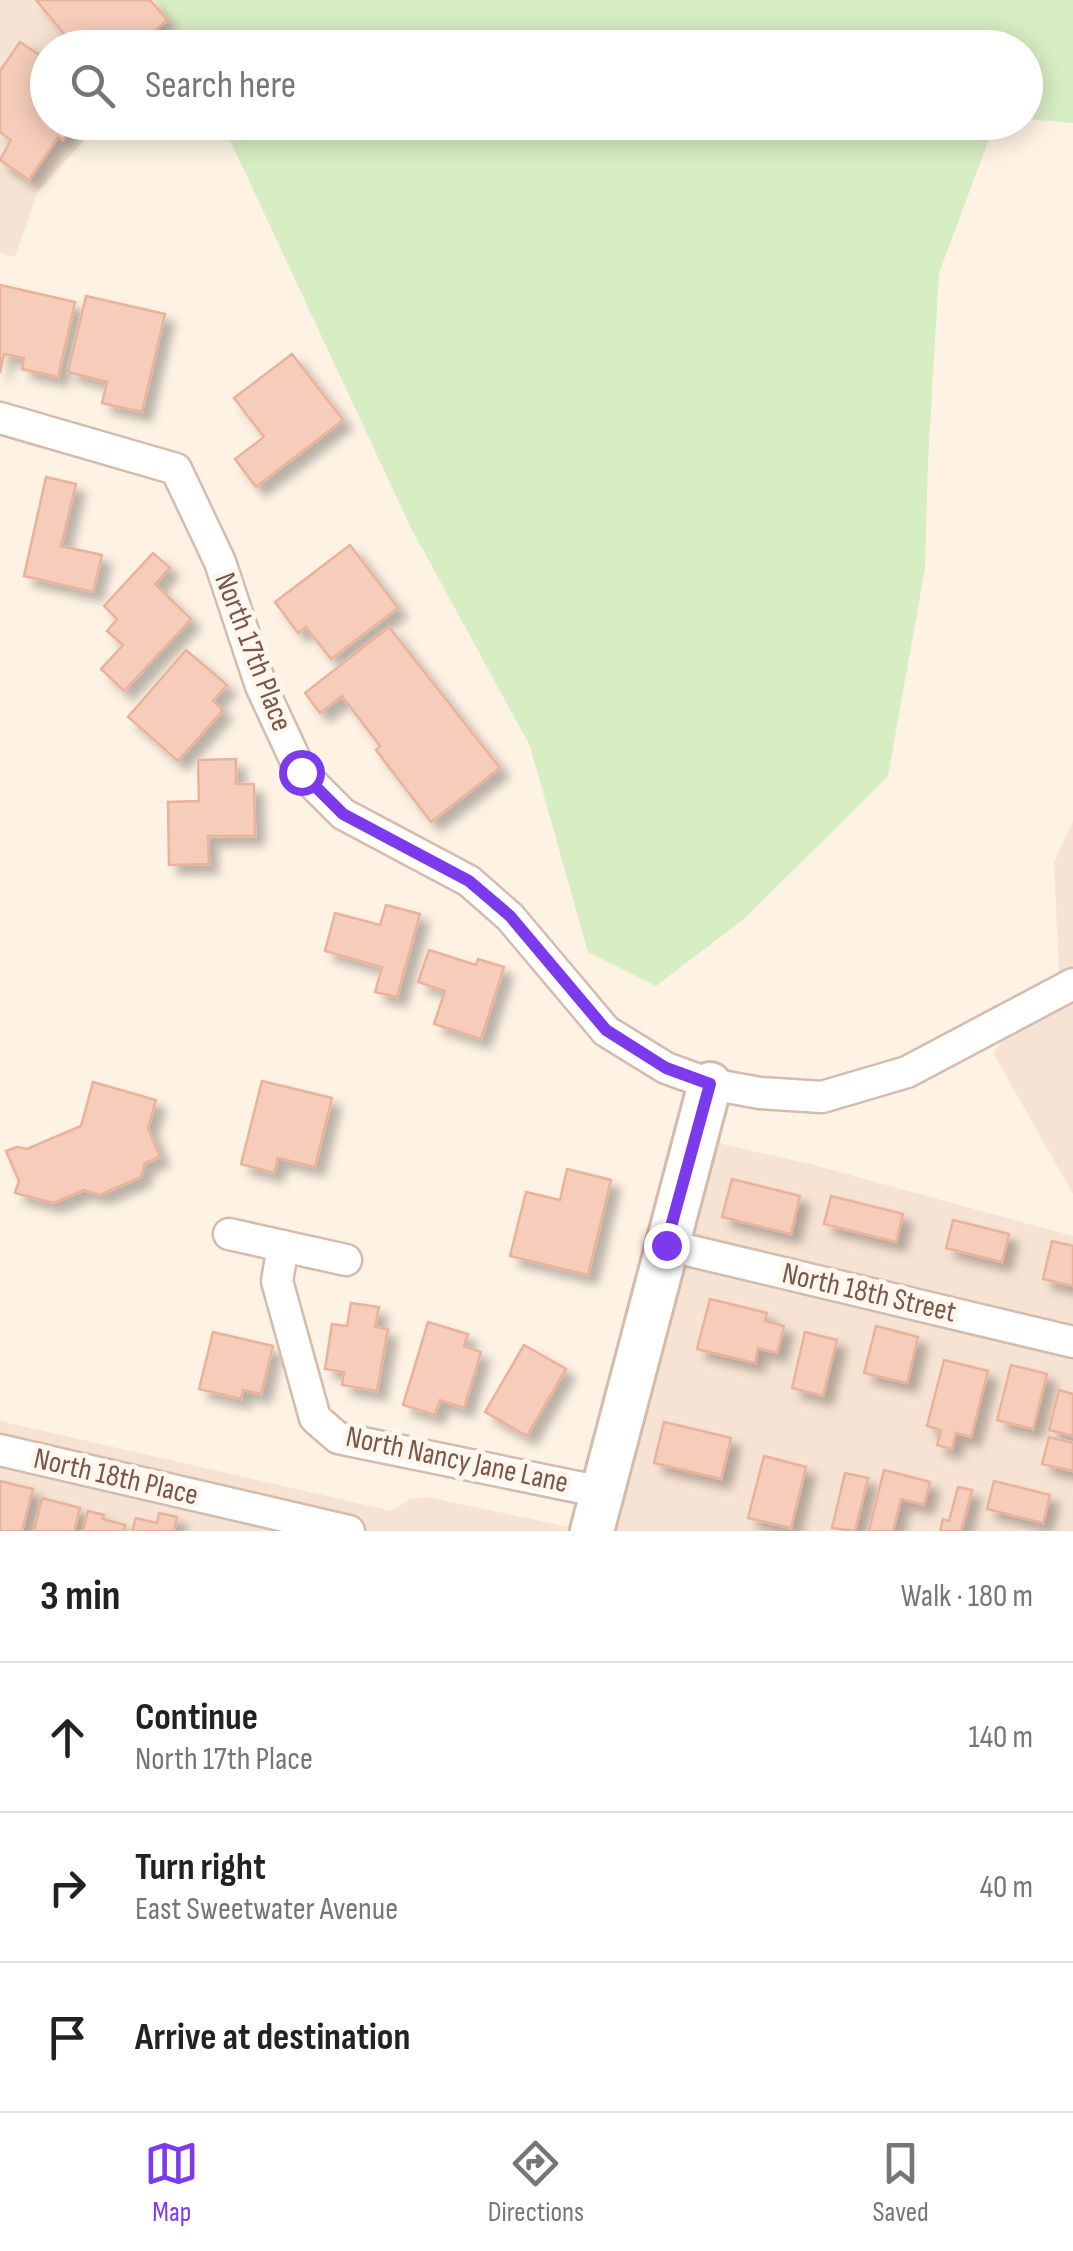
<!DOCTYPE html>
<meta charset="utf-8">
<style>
:root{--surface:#fff;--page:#f6f6f6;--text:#222;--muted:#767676;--line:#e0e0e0;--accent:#7c3aed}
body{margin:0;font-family:"Sofia Sans Condensed",sans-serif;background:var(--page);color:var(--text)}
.stop{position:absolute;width:30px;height:30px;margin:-22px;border:8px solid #7c3aed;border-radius:50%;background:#fff}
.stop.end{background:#7c3aed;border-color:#fff;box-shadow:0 2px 10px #0008}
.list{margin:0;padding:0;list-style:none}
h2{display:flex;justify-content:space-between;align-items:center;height:130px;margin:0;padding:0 40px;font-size:42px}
h2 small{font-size:32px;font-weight:400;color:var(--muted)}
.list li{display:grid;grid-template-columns:65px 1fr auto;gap:30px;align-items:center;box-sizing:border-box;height:150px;padding:0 40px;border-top:2px solid var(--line)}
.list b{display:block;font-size:38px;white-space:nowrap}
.list p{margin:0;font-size:32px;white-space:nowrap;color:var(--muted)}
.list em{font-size:32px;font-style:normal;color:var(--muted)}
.icon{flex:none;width:55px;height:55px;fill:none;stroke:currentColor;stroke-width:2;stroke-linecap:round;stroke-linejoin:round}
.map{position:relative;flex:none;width:1073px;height:1531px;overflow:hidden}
.search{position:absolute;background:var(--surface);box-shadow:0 5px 25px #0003;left:30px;right:30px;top:30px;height:110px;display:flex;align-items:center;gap:25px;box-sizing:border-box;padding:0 35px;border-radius:55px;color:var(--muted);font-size:38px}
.sheet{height:580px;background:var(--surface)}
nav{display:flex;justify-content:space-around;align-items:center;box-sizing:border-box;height:140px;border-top:2px solid var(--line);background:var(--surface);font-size:28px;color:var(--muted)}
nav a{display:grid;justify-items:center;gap:5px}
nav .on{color:var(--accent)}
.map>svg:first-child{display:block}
.residential{fill:#f6e3d3}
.green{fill:#d7edc2}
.building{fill:#f6cdba;stroke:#eab299;stroke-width:2.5;filter:url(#shadow)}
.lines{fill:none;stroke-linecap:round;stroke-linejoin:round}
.street-casing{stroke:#d4bbac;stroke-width:35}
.secondary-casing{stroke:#d7baaa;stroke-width:48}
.street{stroke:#fff;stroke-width:30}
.secondary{stroke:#fff;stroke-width:42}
.route{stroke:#7c3aed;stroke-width:12}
.labels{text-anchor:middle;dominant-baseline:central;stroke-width:10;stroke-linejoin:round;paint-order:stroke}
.street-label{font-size:30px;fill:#7a5548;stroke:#fff7ed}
</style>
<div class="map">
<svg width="1073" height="1531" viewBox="0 0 1073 1531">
<defs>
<filter id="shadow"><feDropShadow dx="9" dy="9" stdDeviation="5" flood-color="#0004"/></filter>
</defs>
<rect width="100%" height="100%" fill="#fef2e5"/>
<g class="residential">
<path d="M0 0H156L181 32 167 47 48 48V122L100 123 38 191 15 257 0 253Z"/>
<path d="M1073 821V1194L993 1053 1059 970 1054 862Z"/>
<path d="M713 1142 810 1164 1073 1236V1531H615Z"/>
<path d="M0 1421 392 1511 410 1499 427 1497 573 1528 572 1531H0Z"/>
</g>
<g class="green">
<path d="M156 0H1073V123L1026 119V48L187 47 180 32Z"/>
<path d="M222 123H995L939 273 928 460 925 568 888 776 744 919 656 986 588 952 530 746 411 528Z"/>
</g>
<g class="building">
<path d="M36 0H150L167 20 135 48H76Z"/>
<path d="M20 42 48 61V76L41 85 48 90V122H75L63 140 58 137 29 180 0 160 11 140 0 132V71Z"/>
<path d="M0 285 75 302 58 377 22 369 24 358 4 354 0 373Z"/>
<path d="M86 296 165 314 142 412 102 403 107 382 68 372Z"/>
<path d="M292 354 343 420 256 487 235 459 264 437 234 398Z"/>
<path d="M46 477 76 484 61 546 102 555 93 592 24 576Z"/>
<path d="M350 545 398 608 331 659 306 627 298 633 275 602Z"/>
<path d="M153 553 170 568 155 584 191 619 124 691 101 669 123 645 107 631 117 619 104 606Z"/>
<path d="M389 627 500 768 431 822 376 750 380 746 342 696 320 713 305 693Z"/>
<path d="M186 650 227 685 213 701 223 710 178 761 128 717Z"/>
<path d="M236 759V784H254L255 836H208L209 864 169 865 168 802 199 801 198 760Z"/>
<path d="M386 905 420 914 397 997 375 992 382 967 325 951 335 913 380 925Z"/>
<path d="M429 950 476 965 478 959 504 967 481 1039 434 1024 445 991 418 982Z"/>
<path d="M262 1081 332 1098 315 1167 278 1158 274 1173 241 1164Z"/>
<path d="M93 1082 156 1100 148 1128 160 1157 145 1163 141 1177 100 1195 84 1190 53 1203 15 1193 19 1181 6 1151 17 1147 27 1149 81 1126Z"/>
<path d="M567 1169 611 1180 588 1275 510 1256 526 1192 560 1200Z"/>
<path d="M732 1179 800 1196 791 1234 722 1217Z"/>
<path d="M831 1196 903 1214 896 1242 824 1224Z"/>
<path d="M953 1220 1009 1234 1002 1262 946 1248Z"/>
<path d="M1052 1241 1073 1246V1286L1043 1279Z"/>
<path d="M710 1299 767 1313 765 1321 784 1326 777 1353 758 1348 755 1363 697 1349Z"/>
<path d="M351 1303 379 1307 375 1327 388 1329 377 1391 342 1385 344 1372 325 1369 332 1324 347 1326Z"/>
<path d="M428 1322 468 1334 464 1346 481 1352 464 1408 440 1400 435 1415 403 1405Z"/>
<path d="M876 1326 918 1337 907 1383 864 1373Z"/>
<path d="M213 1332 273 1346 261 1394 243 1390 241 1399 199 1389Z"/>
<path d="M805 1332 837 1340 823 1396 792 1388Z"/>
<path d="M524 1345 566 1369 527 1436 485 1412Z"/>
<path d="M944 1360 988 1371 971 1437 956 1433 952 1449 937 1445 941 1430 927 1426Z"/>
<path d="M1011 1365 1047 1374 1033 1429 997 1420Z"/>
<path d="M1059 1390 1073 1394V1436L1049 1430Z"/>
<path d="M664 1422 731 1438 721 1479 654 1463Z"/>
<path d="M1049 1437 1073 1443V1471L1042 1464Z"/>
<path d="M764 1456 806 1467 791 1528 748 1518Z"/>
<path d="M884 1470 930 1482 924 1505 901 1499 893 1531H869Z"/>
<path d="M845 1473 868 1478 855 1531 832 1528Z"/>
<path d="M0 1481 33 1489 22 1531H0Z"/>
<path d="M994 1481 1050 1495 1043 1523 987 1509Z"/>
<path d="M958 1487 972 1490 961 1531H940L943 1519 949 1521Z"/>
<path d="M42 1498 80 1508 74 1531H34Z"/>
<path d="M88 1511 104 1515 103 1519 125 1525 124 1531H83Z"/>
<path d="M159 1513 177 1517 174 1531H132L136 1518 157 1523Z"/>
</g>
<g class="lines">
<defs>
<g id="street">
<path d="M0 418 176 469 220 562 261 686 301 772 343 814 469 881 510 917 606 1031 666 1068 710 1084 760 1093 822 1097 907 1072 1073 984"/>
<path d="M229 1234 346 1260"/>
<path d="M666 1245 1073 1342"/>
<path d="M283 1246 277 1281 315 1418 338 1438 602 1492"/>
<path d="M0 1450 349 1531"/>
</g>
<path id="secondary" d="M592 1531 710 1084"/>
</defs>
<use href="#street" class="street-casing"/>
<use href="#secondary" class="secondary-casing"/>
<use href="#street" class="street"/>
<use href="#secondary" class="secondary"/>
</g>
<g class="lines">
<path class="route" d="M301 772 343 814 469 881 510 916 606 1030 666 1068 710 1084 666 1245"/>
</g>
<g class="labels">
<g class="street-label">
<text transform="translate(253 652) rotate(69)">North 17th Place</text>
<text transform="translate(869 1293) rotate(13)">North 18th Street</text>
<text transform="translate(457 1460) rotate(12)">North Nancy Jane Lane</text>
<text transform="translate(116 1477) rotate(13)">North 18th Place</text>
</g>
</g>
</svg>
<div class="stop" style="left:301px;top:772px"></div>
<div class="stop end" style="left:666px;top:1245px"></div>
<div class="search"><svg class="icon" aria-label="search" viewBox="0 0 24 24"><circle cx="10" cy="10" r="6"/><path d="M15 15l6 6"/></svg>Search here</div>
</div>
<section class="sheet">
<h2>3 min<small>Walk · 180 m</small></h2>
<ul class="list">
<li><svg class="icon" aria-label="ahead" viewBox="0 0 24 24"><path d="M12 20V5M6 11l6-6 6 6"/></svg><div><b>Continue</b><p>North 17th Place</p></div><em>140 m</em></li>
<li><svg class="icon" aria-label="right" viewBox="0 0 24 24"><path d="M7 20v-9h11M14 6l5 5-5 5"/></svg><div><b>Turn right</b><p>East Sweetwater Avenue</p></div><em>40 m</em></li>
<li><svg class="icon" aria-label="arrive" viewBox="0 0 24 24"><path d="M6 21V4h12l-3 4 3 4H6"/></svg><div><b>Arrive at destination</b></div></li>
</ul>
</section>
<nav>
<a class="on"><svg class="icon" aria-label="map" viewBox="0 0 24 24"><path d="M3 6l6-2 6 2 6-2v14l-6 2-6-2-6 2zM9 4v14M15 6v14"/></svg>Map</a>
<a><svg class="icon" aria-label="directions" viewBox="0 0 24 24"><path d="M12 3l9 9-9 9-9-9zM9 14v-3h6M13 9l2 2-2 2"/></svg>Directions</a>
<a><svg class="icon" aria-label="saved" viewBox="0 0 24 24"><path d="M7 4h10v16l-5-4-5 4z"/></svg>Saved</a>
</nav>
